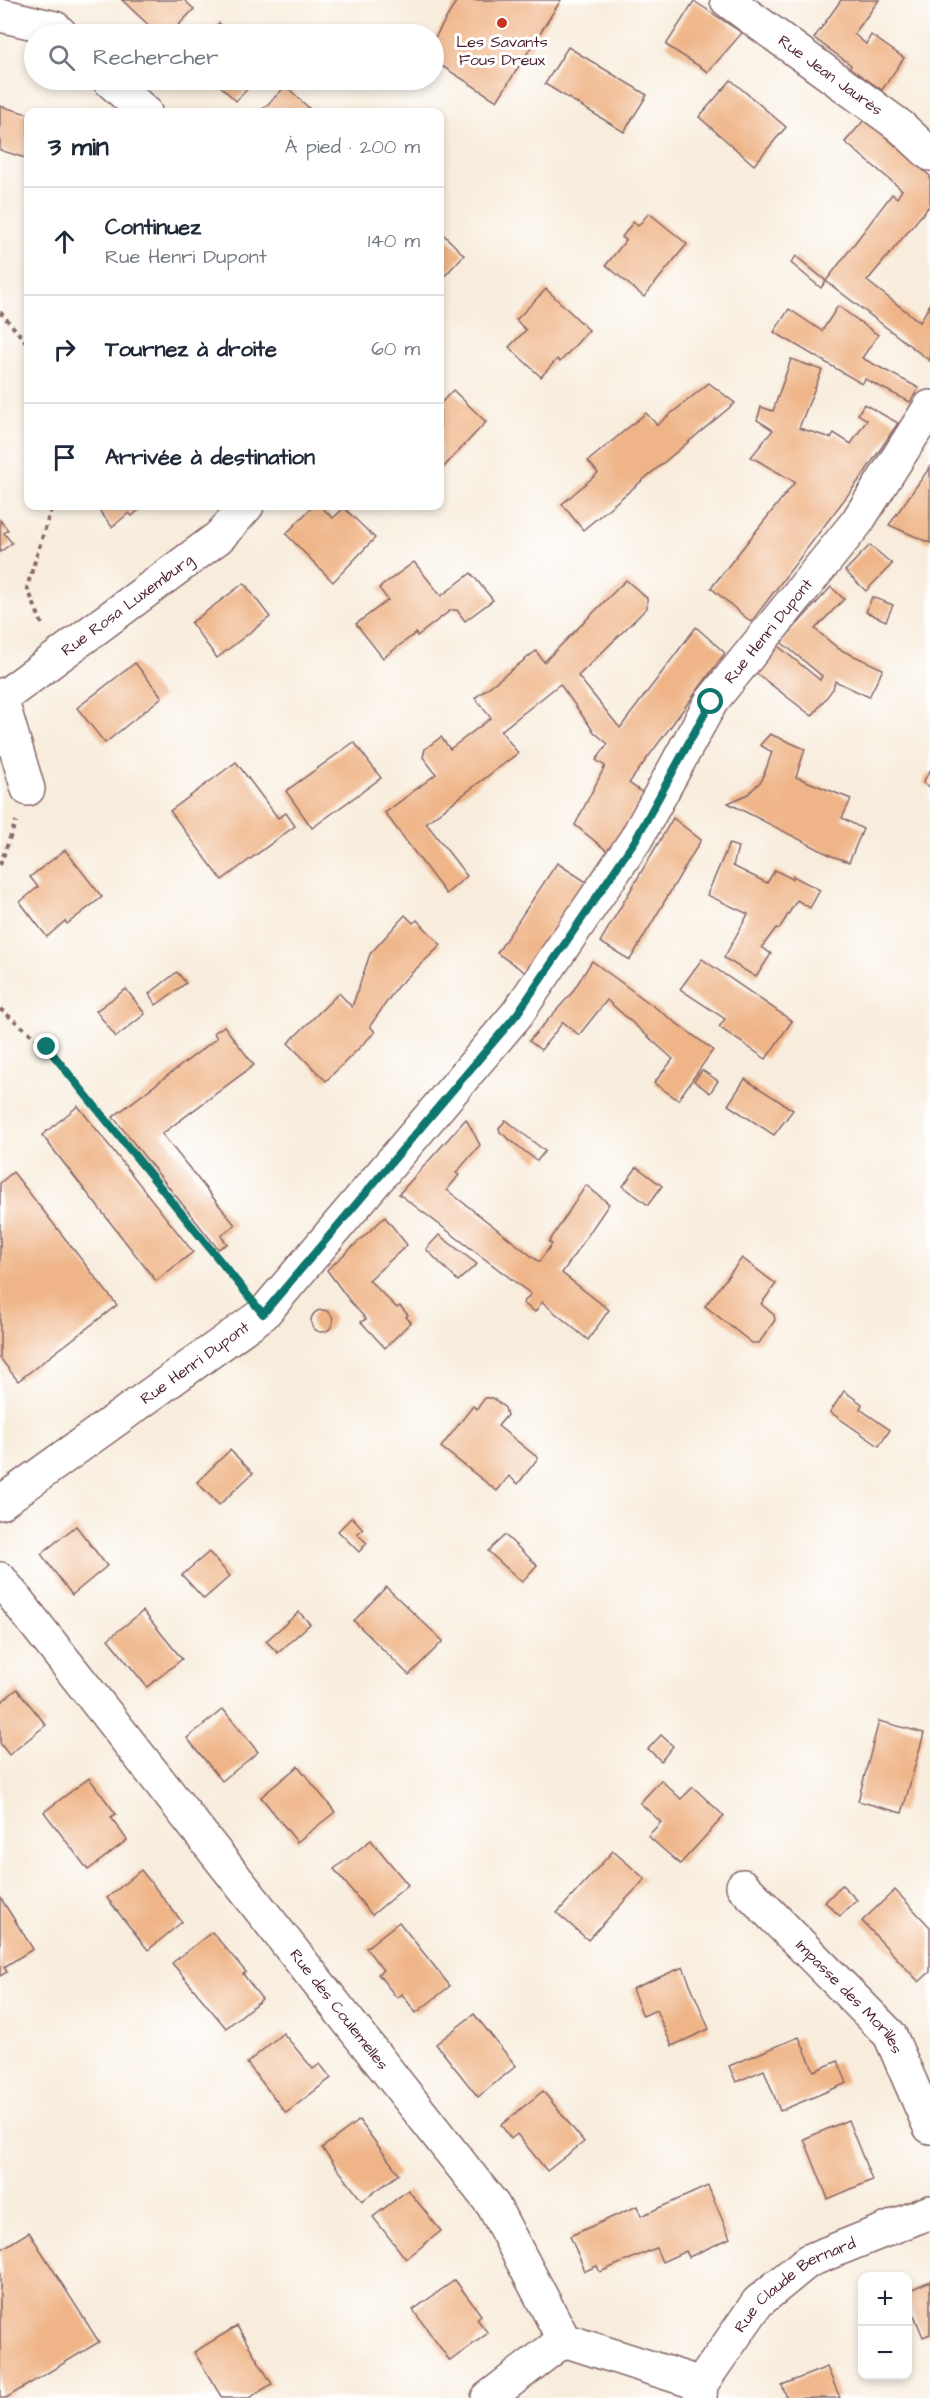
<!DOCTYPE html>
<html lang="fr">
<meta charset="utf-8">
<style>
:root{--surface:#fff;--page:#f6f6f7;--text:#1f2937;--muted:#747a83;--line:#e0e1e3}
body{margin:0;font-family:"Architects Daughter",sans-serif;background:var(--page);color:var(--text)}
.controls{position:absolute;right:18px;bottom:18px;display:grid;overflow:hidden;border-radius:12px;box-shadow:0 3px 9px #0003}
.controls button{width:54px;height:54px;display:grid;place-items:center;padding:0;border:0;border-bottom:2px solid var(--line);background:var(--surface);color:var(--text);font:30px sans-serif}
.stop{position:absolute;width:18px;height:18px;margin:-14px;border:4px solid #0f766e;border-radius:50%;background:#fff}
.stop.end{background:#0f766e;border-color:#fff;box-shadow:0 2px 6px #0008}
.list{margin:0;padding:0;list-style:none}
h2{display:flex;justify-content:space-between;align-items:center;height:78px;margin:0;padding:0 24px;font-size:26px}
h2 small{font-size:20px;font-weight:400;color:var(--muted)}
.list li{display:grid;grid-template-columns:39px 1fr auto;gap:18px;align-items:center;box-sizing:border-box;height:108px;padding:0 24px;border-top:2px solid var(--line)}
.list b{display:block;font-size:22px;white-space:nowrap}
.list p{margin:0;font-size:20px;white-space:nowrap;color:var(--muted)}
.list em{font-size:20px;font-style:normal;color:var(--muted)}
.icon{flex:none;width:33px;height:33px;fill:none;stroke:currentColor;stroke-width:2;stroke-linecap:round;stroke-linejoin:round}
.map{position:relative;flex:none;width:930px;height:2398px;overflow:hidden}
.search{position:absolute;background:var(--surface);box-shadow:0 3px 9px #0003;left:24px;top:24px;width:420px;height:66px;display:flex;align-items:center;gap:15px;box-sizing:border-box;padding:0 21px;border-radius:33px;color:var(--muted);font-size:22px}
.panel{position:absolute;background:var(--surface);box-shadow:0 3px 9px #0003;left:24px;top:108px;width:420px;height:402px;border-radius:12px}
.map>svg:first-child{display:block}
.building{fill:#efb588}
.lines{fill:none;stroke-linecap:round;stroke-linejoin:round}
.minor-casing{stroke:#876769;stroke-width:36}
.path{stroke:#876769;stroke-width:4;stroke-dasharray:4.5 4.5;stroke-linecap:butt}
.minor{stroke:#fff;stroke-width:33}
.route{stroke:#0f766e;stroke-width:8}
.poi-dot{fill:#c8321e;stroke:#fff;stroke-width:2}
.labels{text-anchor:middle;dominant-baseline:central;stroke-width:6;stroke-linejoin:round;paint-order:stroke}
.poi-label{font-size:16px;fill:#4a1f2b;stroke:#fff}
.street-label{font-size:16px;fill:#4a1f2b;stroke:#fff}
</style>
<div class="map">
<svg width="930" height="2398" viewBox="0 0 930 2398">
<rect width="100%" height="100%" fill="#fff"/>
<filter id="ink" filterUnits="userSpaceOnUse"><feTurbulence type="fractalNoise" baseFrequency=".0167" numOctaves="2"/><feDisplacementMap in="SourceGraphic" scale="12" xChannelSelector="R" yChannelSelector="G"/><feConvolveMatrix kernelMatrix="1 2 1 2 8 2 1 2 1" color-interpolation-filters="sRGB"/></filter>
<filter id="wash" filterUnits="userSpaceOnUse"><feTurbulence type="fractalNoise" baseFrequency=".008" numOctaves="4" result="noise"/><feDisplacementMap in="SourceGraphic" scale="24" xChannelSelector="R" yChannelSelector="G"/><feGaussianBlur stdDeviation="1.35" result="paint"/><feColorMatrix in="noise" values="0 0 0 0 0 0 0 0 0 0 0 0 0 0 0 0 0 1.4 0 .05"/><feComposite in="paint" operator="in"/></filter>
<g filter="url(#wash)">
<rect width="100%" height="100%" fill="#f8eddd"/>
<g id="blocks">
<g class="building">
<path d="M122 0H184L194 9 170 34H158Z"/>
<path d="M457 0H561L497 101 434 61V39Z"/>
<path d="M841 0H879L854 34 866 44 871 35 904 58 882 90 850 68 851 65 814 38Z"/>
<path d="M694 1 742 33 708 72 666 45Z"/>
<path d="M219 23 231 34H207Z"/>
<path d="M568 47 647 95 624 132 545 84Z"/>
<path d="M214 80H256L236 101Z"/>
<path d="M731 80 786 127 754 165 699 117Z"/>
<path d="M286 86 313 112H260Z"/>
<path d="M0 106 28 114V159L0 150Z"/>
<path d="M865 119 930 176V205L867 281 920 322 930 304V361L826 281 892 194 897 198 902 190 845 142Z"/>
<path d="M649 213 687 244 644 297 606 265 626 240 622 237 633 222 638 226Z"/>
<path d="M440 231 464 255 440 281Z"/>
<path d="M796 256 826 281 821 288 791 263Z"/>
<path d="M546 289 589 330 560 362 557 359 541 377 509 347 526 330 516 320Z"/>
<path d="M838 306 878 335 862 358 919 388 910 402 865 379 862 384 774 332 789 309 822 331Z"/>
<path d="M791 359 822 370 799 428 831 438 834 433 851 444 867 420 858 414 864 404 898 423 863 475 751 622 711 588 795 482 751 457 773 430 757 420 761 407 773 411Z"/>
<path d="M709 383 735 403 583 530 562 504 598 473 588 461 646 413 657 425Z"/>
<path d="M453 390 486 422 440 471V404Z"/>
<path d="M930 467V543L889 525Z"/>
<path d="M96 506H138L141 508 132 516 129 513 112 527Z"/>
<path d="M313 506H320L333 518 344 508 375 538 333 582 286 534Z"/>
<path d="M0 520 8 530 4 533 12 543 0 552Z"/>
<path d="M870 545 892 564 866 591 845 571Z"/>
<path d="M414 562 441 596 471 573 493 600 465 621 457 610H451L417 636 416 633 383 658 356 624 388 600 379 588Z"/>
<path d="M626 580 647 598V608L578 676 620 728 696 627 725 653 629 783 643 793 611 854 575 825 605 766 596 760 608 744 594 732 560 684 501 731 518 753 426 823 467 876 446 894 385 813 436 774 423 757 425 749 441 737 450 749 491 718 475 698 536 651 544 662Z"/>
<path d="M244 583 270 617 217 658 191 623Z"/>
<path d="M831 587 844 599 815 629 839 649 883 669 869 697 835 681 833 689 812 716 756 673 778 646 820 680 822 676 781 642Z"/>
<path d="M872 597 893 605 886 621 866 612Z"/>
<path d="M135 663 162 697 105 743 77 708Z"/>
<path d="M770 734 805 749 796 777 851 799 842 818 863 829 849 862 832 856 728 803 748 794 762 780 772 752 760 745Z"/>
<path d="M354 742 381 778 312 828 286 791Z"/>
<path d="M236 762 278 818 286 813 295 826 222 880 170 811Z"/>
<path d="M930 770V787L923 783Z"/>
<path d="M673 818 701 840 630 960 600 942Z"/>
<path d="M729 844 738 847 733 866 767 883 775 870 792 879 793 876 820 890 810 908 797 900 779 929 776 928 762 947 771 954 756 977 724 958 748 914 707 895Z"/>
<path d="M65 850 102 897 67 924 65 921 47 937 20 902 38 887 30 877Z"/>
<path d="M557 863 591 885 529 975 497 953Z"/>
<path d="M405 915 413 923 417 920 441 945 397 987 370 1026 375 1032 326 1081 288 1043 339 993 352 1007 370 954Z"/>
<path d="M702 959 792 1021 766 1059 719 1027 725 1019 680 989Z"/>
<path d="M592 961 713 1050 678 1100 654 1083 673 1059 607 1000 579 1035 563 1022 541 1050 529 1041 571 994Z"/>
<path d="M177 972 186 983 156 1005 149 994Z"/>
<path d="M126 989 145 1014 116 1037 96 1011Z"/>
<path d="M224 1026 254 1065 162 1134 235 1225 221 1236 227 1244 218 1249 113 1117 217 1038 214 1033Z"/>
<path d="M702 1070 718 1081 710 1093 694 1081Z"/>
<path d="M745 1079 793 1110 774 1135 728 1105Z"/>
<path d="M78 1106 193 1252 156 1281 42 1135Z"/>
<path d="M466 1119 480 1145 456 1173 459 1175 447 1190 539 1262 552 1244 549 1242 586 1185 609 1204 562 1273 609 1310 588 1340 542 1302 535 1312 523 1303 531 1294 399 1194Z"/>
<path d="M506 1120 545 1151 537 1161 500 1132 499 1128Z"/>
<path d="M637 1167 662 1186 648 1205 623 1186Z"/>
<path d="M13 1172 117 1305 18 1381 0 1358V1183Z"/>
<path d="M385 1217 407 1245 369 1280 397 1308 400 1306 408 1315 406 1317 411 1322 385 1348 361 1322 366 1319 349 1300 327 1270Z"/>
<path d="M439 1235 477 1264 458 1281 426 1249Z"/>
<path d="M742 1258 776 1284 761 1304 774 1315 775 1320 759 1343H752L705 1306Z"/>
<circle cx="322" cy="1321" r="11"/>
<path d="M844 1391 862 1404 860 1409 890 1430 879 1446 830 1412Z"/>
<path d="M485 1398H493L505 1408 507 1415 498 1426 538 1458 518 1484 509 1476 497 1491 441 1447 473 1406 477 1409Z"/>
<path d="M230 1450 253 1473 219 1505 197 1482Z"/>
<path d="M352 1517 363 1529 357 1534 367 1543 359 1552 338 1531Z"/>
<path d="M76 1526 107 1566 72 1595 41 1554Z"/>
<path d="M505 1535 537 1565 522 1582 488 1551Z"/>
<path d="M209 1552 230 1576 204 1599 182 1575Z"/>
<path d="M386 1587 443 1641 409 1675 354 1621Z"/>
<path d="M143 1611 182 1659 147 1687 108 1639Z"/>
<path d="M299 1612 310 1624 278 1653 266 1641Z"/>
<path d="M17 1689 46 1725 9 1755 0 1743V1703Z"/>
<path d="M223 1709 258 1752 222 1781 187 1738Z"/>
<path d="M879 1721 924 1733 902 1813 858 1801Z"/>
<path d="M661 1735 673 1746 661 1761 648 1749Z"/>
<path d="M298 1766 335 1812 297 1842 261 1797Z"/>
<path d="M89 1778 116 1814 111 1817 127 1840 88 1870 44 1812Z"/>
<path d="M661 1780 681 1799 693 1787 724 1816 680 1864 648 1836 661 1822 640 1803Z"/>
<path d="M371 1840 408 1885 372 1915 334 1869Z"/>
<path d="M613 1851 645 1879 588 1940 557 1913Z"/>
<path d="M141 1870 182 1922 148 1950 107 1898Z"/>
<path d="M842 1885 857 1900 840 1916 825 1902Z"/>
<path d="M895 1890 930 1927V1972L919 1982 862 1921Z"/>
<path d="M0 1897 33 1949 4 1967 7 1972 0 1976Z"/>
<path d="M399 1922 450 1986 416 2013 402 1994 397 1998 378 1974 383 1970 366 1948Z"/>
<path d="M212 1932 246 1972 243 1974 262 1999 226 2028 172 1963Z"/>
<path d="M683 1967 709 2029 672 2046 656 2010 643 2016 632 1989Z"/>
<path d="M474 2014 516 2066 478 2097 436 2044Z"/>
<path d="M283 2033 313 2069 320 2064 331 2078 286 2113 247 2063Z"/>
<path d="M799 2037 814 2071 838 2061 847 2083 780 2111 764 2070 736 2082 729 2066Z"/>
<path d="M543 2091 584 2142 547 2171 517 2134 511 2139 501 2125Z"/>
<path d="M359 2120 399 2174 362 2201 322 2148Z"/>
<path d="M848 2120 872 2180 828 2199 804 2139Z"/>
<path d="M708 2186 730 2238 689 2257 686 2251 662 2262 656 2248 600 2272 597 2266 585 2271 570 2236 637 2206 641 2216Z"/>
<path d="M408 2190 441 2231 406 2259 373 2217Z"/>
<path d="M29 2232 99 2342 6 2398H0V2250Z"/>
<path d="M455 2280 481 2315 477 2319 488 2333 450 2361 413 2310Z"/>
<path d="M930 2281V2334L923 2337 908 2300V2291Z"/>
<path d="M237 2326 272 2384 249 2398H222L194 2352Z"/>
<path d="M827 2367 840 2398H787L782 2385Z"/>
</g>
</g>
</g>
<g filter="url(#ink)">
<use href="#blocks" fill-opacity="0" stroke="#876769" stroke-width="1.5"/>
<g class="lines">
<defs>
<g id="minor">
<path id="s1" d="M727 0 900 126 930 154"/>
<path d="M0 15 55 28 61 34"/>
<path d="M109 80 145 112"/>
<path d="M0 695 28 789"/>
<path id="s2" d="M2 698 219 537 247 506"/>
<path id="s3" d="M0 1503 263 1314 517 1014 636 839 711 702 857 522 930 407"/>
<path id="s4" d="M0 1579 493 2205 564 2340 701 2384"/>
<path id="s5" d="M743 1886 890 2035 930 2127"/>
<path d="M488 2398 564 2340"/>
<path id="s6" d="M700 2398 701 2384 758 2302 808 2261 930 2212"/>
</g>
</defs>
<use href="#minor" class="minor-casing"/>
<g class="path">
<path d="M0 312 28 344"/>
<path d="M42 624 27 587 52 506"/>
<path d="M0 865 16 821"/>
<path d="M0 1009 47 1047 240 1286"/>
</g>
<use href="#minor" class="minor"/>
</g>
</g>
<g class="lines" filter="url(#ink)">
<path class="route" d="M47 1047 263 1314 517 1014 636 839 711 702"/>
</g>
<circle class="poi-dot" cx="502" cy="23" r="6"/>
<g class="labels">
<g class="poi-label">
<text x="502" y="42">Les Savants<tspan x="502" dy="18">Fous Dreux</tspan></text>
</g>
<g class="street-label">
<text stroke="none"><textPath href="#s1" startOffset="128">Rue Jean Jaurès</textPath></text>
<text stroke="none"><textPath href="#s2" startOffset="156">Rue Rosa Luxemburg</textPath></text>
<text stroke="none"><textPath href="#s3" startOffset="1176">Rue Henri Dupont</textPath></text>
<text stroke="none"><textPath href="#s3" startOffset="240">Rue Henri Dupont</textPath></text>
<text stroke="none"><textPath href="#s5" startOffset="154">Impasse des Morilles</textPath></text>
<text stroke="none"><textPath href="#s4" startOffset="548">Rue des Coulemelles</textPath></text>
<text stroke="none"><textPath href="#s6" startOffset="154">Rue Claude Bernard</textPath></text>
</g>
</g>
</svg>
<div class="controls">
<button>+</button>
<button>−</button>
</div>
<div class="stop" style="left:711px;top:702px"></div>
<div class="stop end" style="left:47px;top:1047px"></div>
<div class="search"><svg class="icon" aria-label="search" viewBox="0 0 24 24"><circle cx="10" cy="10" r="6"/><path d="M15 15l6 6"/></svg>Rechercher</div>
<section class="panel">
<h2>3 min<small>À pied · 200 m</small></h2>
<ul class="list">
<li><svg class="icon" aria-label="ahead" viewBox="0 0 24 24"><path d="M12 20V5M6 11l6-6 6 6"/></svg><div><b>Continuez</b><p>Rue Henri Dupont</p></div><em>140 m</em></li>
<li><svg class="icon" aria-label="right" viewBox="0 0 24 24"><path d="M7 20v-9h11M14 6l5 5-5 5"/></svg><div><b>Tournez à droite</b></div><em>60 m</em></li>
<li><svg class="icon" aria-label="arrive" viewBox="0 0 24 24"><path d="M6 21V4h12l-3 4 3 4H6"/></svg><div><b>Arrivée à destination</b></div></li>
</ul>
</section>
</div>
